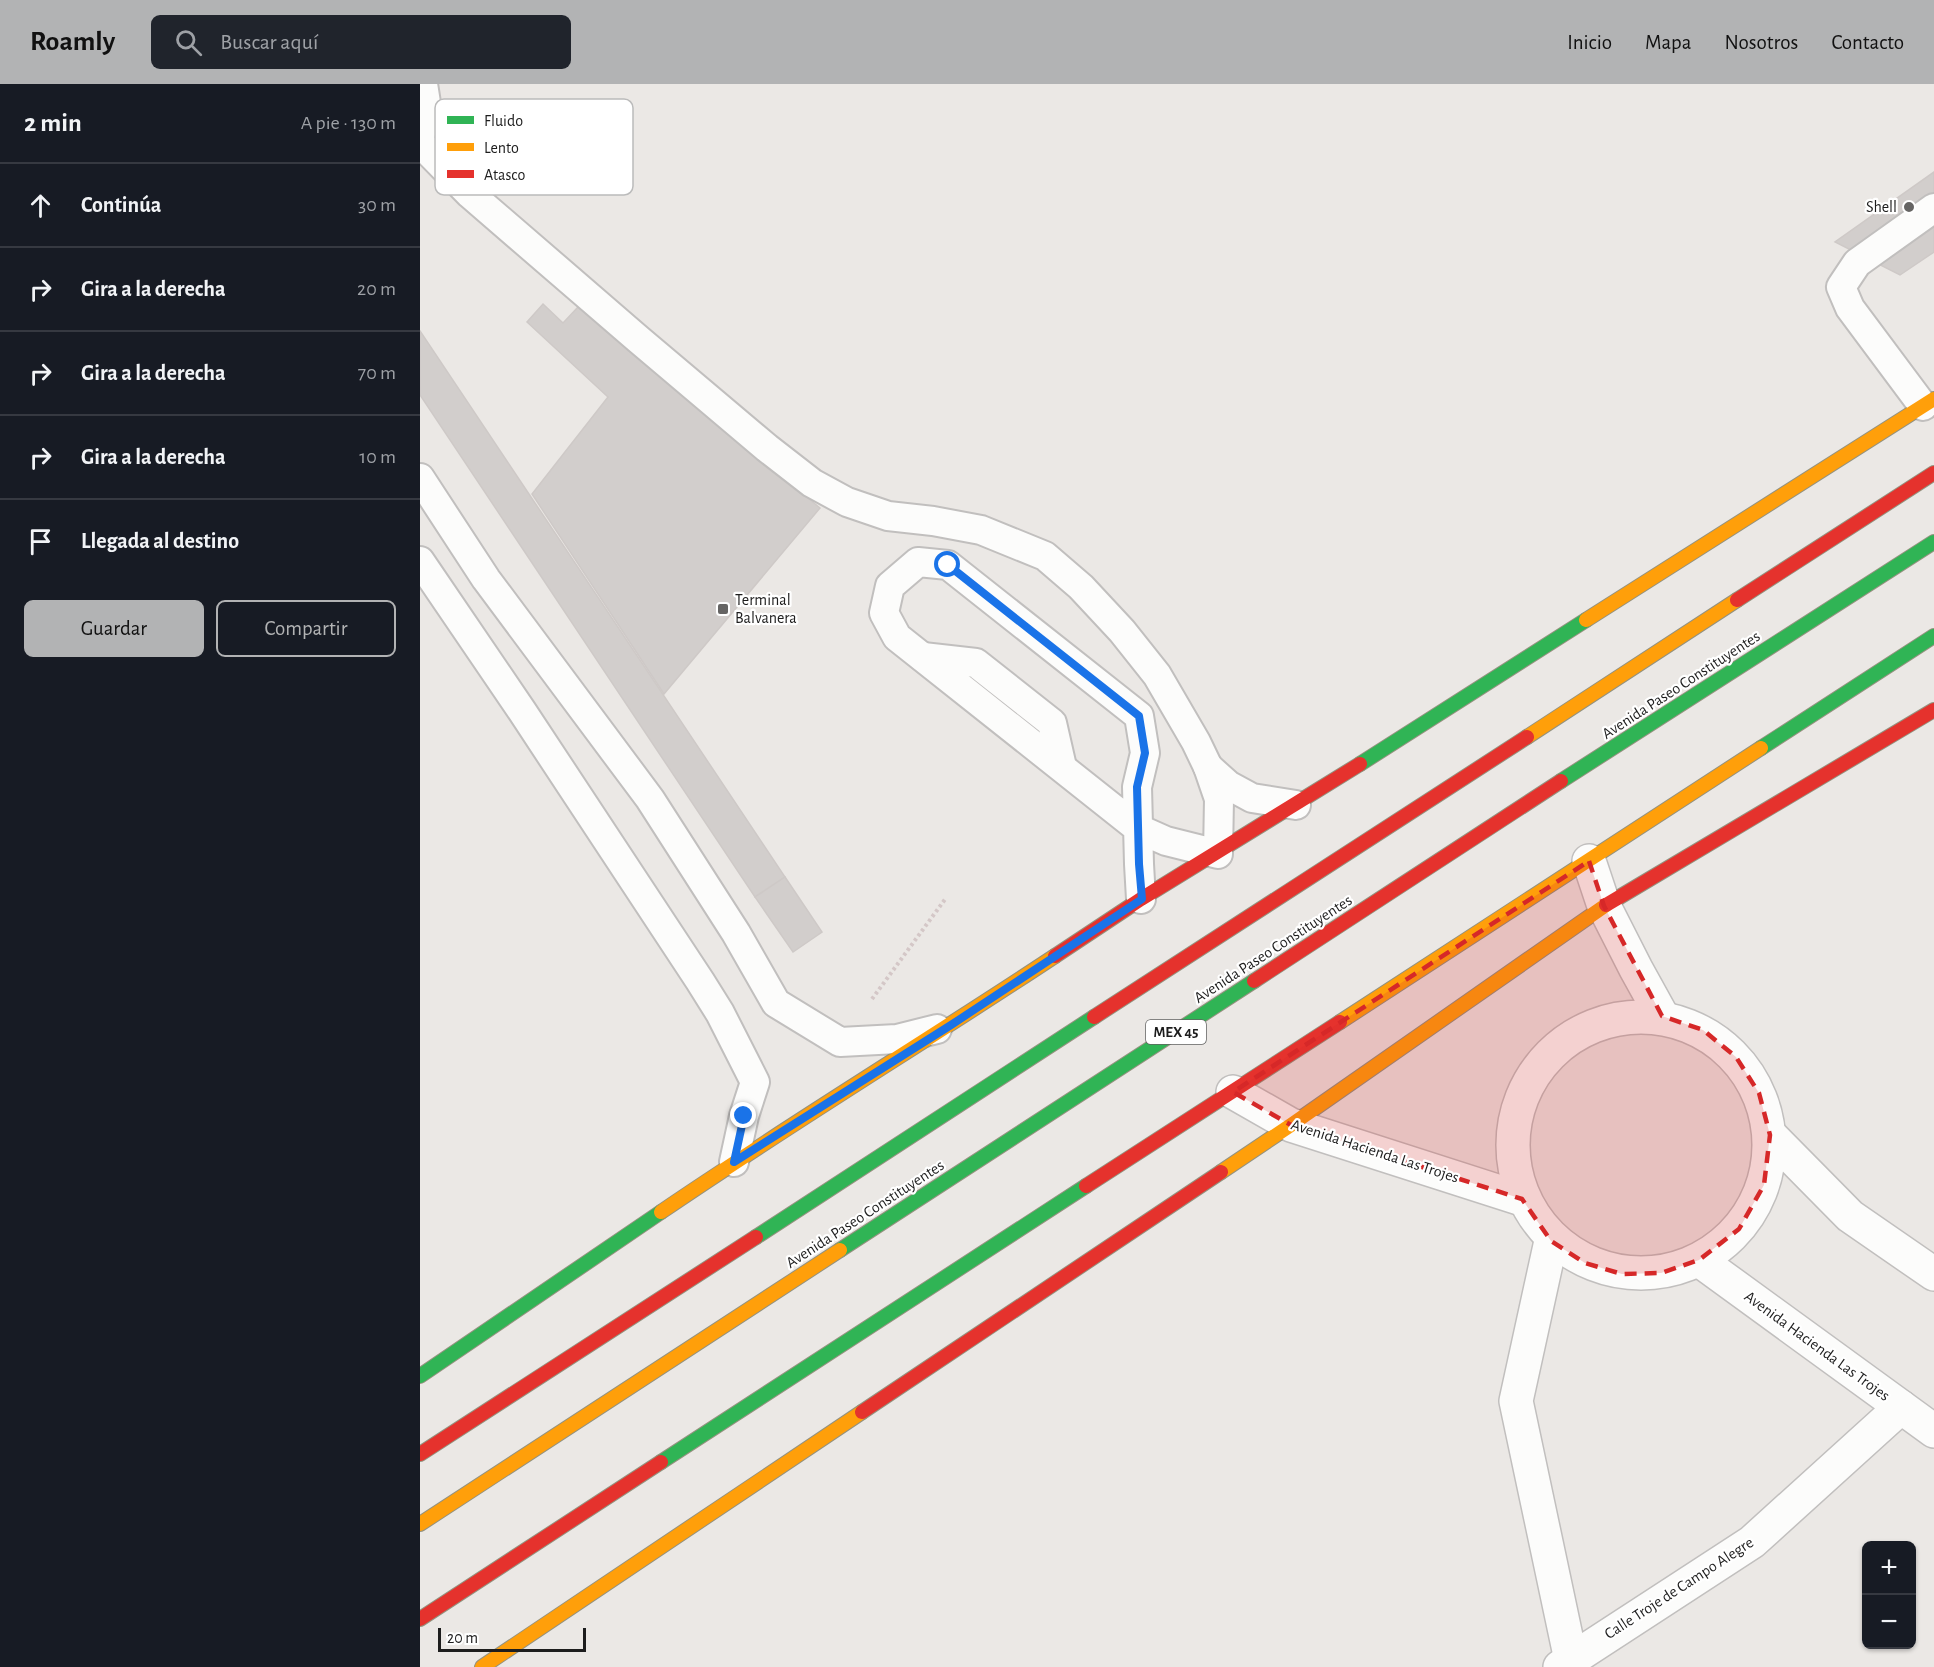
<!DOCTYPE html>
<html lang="es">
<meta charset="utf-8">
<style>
:root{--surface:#171b24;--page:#20242c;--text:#f1f3f6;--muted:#9ea1a6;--line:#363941;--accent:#b2b3b4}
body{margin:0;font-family:"Alegreya Sans",sans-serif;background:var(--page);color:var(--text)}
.controls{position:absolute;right:18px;bottom:18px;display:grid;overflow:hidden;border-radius:9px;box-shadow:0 2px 4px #0004}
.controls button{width:54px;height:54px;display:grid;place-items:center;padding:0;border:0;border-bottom:2px solid var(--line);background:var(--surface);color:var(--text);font:30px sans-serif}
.scale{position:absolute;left:18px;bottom:15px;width:148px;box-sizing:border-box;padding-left:6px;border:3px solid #1d1d1d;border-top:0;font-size:16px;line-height:21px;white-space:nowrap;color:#1d1d1d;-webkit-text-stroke:4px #fff;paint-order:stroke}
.stop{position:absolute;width:18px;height:18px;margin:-14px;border:4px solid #1a73e8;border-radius:50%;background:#fff}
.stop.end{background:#1a73e8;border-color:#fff;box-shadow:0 2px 6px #0008}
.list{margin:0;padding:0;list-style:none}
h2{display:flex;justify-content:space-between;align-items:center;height:78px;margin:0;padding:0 24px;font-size:26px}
h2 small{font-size:20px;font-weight:400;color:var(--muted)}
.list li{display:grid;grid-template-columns:39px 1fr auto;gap:18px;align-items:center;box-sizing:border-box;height:84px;padding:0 24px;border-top:2px solid var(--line)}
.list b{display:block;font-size:22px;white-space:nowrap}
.list em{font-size:20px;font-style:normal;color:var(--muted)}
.actions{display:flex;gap:12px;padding:18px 24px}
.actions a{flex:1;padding:14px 0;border:2px solid var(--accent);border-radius:9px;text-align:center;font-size:21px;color:var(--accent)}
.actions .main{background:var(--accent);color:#111}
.icon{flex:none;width:33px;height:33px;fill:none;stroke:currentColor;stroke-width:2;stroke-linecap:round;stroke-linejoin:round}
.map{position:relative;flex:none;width:1514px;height:1583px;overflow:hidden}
header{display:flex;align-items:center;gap:36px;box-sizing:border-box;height:84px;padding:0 30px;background:var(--accent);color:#111}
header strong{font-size:28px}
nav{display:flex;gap:33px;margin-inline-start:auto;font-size:21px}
.search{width:420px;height:54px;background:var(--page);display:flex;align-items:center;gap:15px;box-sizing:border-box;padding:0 21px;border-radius:9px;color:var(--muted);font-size:22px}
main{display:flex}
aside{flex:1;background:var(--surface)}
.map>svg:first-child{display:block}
.building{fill:#d2cecc;stroke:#cec9c7;stroke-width:1.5}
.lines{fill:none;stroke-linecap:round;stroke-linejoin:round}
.lane-casing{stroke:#c1bfbe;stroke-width:32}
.street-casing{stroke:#c1bfbe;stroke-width:36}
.fast-casing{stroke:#94927f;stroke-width:16}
.slow-casing{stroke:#94927f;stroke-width:16}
.jam-casing{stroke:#94927f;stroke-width:16}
.path{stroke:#d4c7c7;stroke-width:4;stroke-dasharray:3 3;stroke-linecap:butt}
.lane{stroke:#fcfcfb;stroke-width:28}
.street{stroke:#fcfcfb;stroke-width:33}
.fast{stroke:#30b455;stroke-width:14}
.slow{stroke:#ff9f0a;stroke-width:14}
.jam{stroke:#e5322d;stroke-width:14}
.route{stroke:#1a73e8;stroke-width:8}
.marked{fill:#d62828;fill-opacity:0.2;stroke:#d62828;stroke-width:4.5;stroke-dasharray:12 8;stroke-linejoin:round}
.poi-dot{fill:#656463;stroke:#fff;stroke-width:2}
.labels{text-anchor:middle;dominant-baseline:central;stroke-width:4.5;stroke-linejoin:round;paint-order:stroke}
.shield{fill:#fff;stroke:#616161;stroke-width:1.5}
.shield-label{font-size:15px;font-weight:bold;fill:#1d1d1d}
.poi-label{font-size:16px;fill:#1d1d1d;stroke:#fff;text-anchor:end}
.street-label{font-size:16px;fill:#1d1d1d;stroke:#fff}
.key{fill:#fff;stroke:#bbb;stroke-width:1.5}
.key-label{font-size:16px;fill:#1d1d1d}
</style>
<header>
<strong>Roamly</strong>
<div class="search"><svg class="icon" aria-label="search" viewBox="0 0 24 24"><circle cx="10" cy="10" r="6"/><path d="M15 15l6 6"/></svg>Buscar aquí</div>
<nav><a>Inicio</a><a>Mapa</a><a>Nosotros</a><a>Contacto</a></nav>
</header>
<main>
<aside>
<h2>2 min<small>A pie · 130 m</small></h2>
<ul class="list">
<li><svg class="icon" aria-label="ahead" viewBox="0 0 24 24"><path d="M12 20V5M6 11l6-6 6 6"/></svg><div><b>Continúa</b></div><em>30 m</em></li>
<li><svg class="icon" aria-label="right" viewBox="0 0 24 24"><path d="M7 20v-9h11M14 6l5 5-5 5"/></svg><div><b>Gira a la derecha</b></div><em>20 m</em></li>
<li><svg class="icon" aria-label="right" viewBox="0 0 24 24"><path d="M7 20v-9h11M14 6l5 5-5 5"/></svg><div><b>Gira a la derecha</b></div><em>70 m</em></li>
<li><svg class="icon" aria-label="right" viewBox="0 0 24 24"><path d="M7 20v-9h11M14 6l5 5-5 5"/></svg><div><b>Gira a la derecha</b></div><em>10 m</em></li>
<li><svg class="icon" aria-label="arrive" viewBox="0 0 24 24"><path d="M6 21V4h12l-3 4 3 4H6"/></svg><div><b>Llegada al destino</b></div></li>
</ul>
<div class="actions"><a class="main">Guardar</a><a>Compartir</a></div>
</aside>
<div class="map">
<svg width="1514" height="1583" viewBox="0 0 1514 1583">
<rect width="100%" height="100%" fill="#ebe8e5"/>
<g class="building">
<path d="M1514 88V168L1480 191 1415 158Z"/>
<path d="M123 220 143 239 158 223 400 424 244 610 112 410 188 313 107 238Z"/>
<path d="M0 247 365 793 335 813 0 311Z"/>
<path d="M365 793 402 848 373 868 335 813Z"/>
</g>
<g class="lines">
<defs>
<g id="lane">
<path d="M0 56 6 19 3 0"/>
<path d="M0 59 50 110 218 255 347 364 392 399 427 418 468 432 513 437 561 446 625 472 661 503 702 547 737 591 776 658 788 683 799 715 798 770 746 757 719 745 477 553 464 529 470 502 498 478 528 481 719 632 725 669 717 703 719 780 721 815"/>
<path d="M1503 322 1430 224 1421 203 1437 179 1514 124"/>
<path d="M0 394 66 495 230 715 316 849 356 919 420 958 477 955 517 945"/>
<path d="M0 477 102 627 280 897 300 929 335 998 324 1032 314 1078"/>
<path d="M503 573 556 579 632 639 642 683"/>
<path d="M788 683 808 701 832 714 876 721"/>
</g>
<g id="street">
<path d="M1169 777 1184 822 1216 885 1242 932"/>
<circle cx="1221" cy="1061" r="128"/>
<path d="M813 1008 871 1041 1102 1115"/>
<path d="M1350 1051 1430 1132 1514 1190"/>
<path d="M1131 1157 1096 1317 1151 1576"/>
<path d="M1279 1176 1514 1347"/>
<path d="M1140 1583 1332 1458 1481 1323"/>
</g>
<g id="fast">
<path d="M1341 664 1514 552"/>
<path d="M940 680 1166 536"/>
<path d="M1141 697 1514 458"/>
<path d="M336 1153 674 933"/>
<path d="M420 1166 834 897"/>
<path d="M0 1292 241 1128"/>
<path d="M241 1378 666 1102"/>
</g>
<g id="slow">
<path d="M1166 536 1514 315"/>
<path d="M1107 653 1317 516"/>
<path d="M920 938 1341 664"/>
<path d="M801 1088 871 1041 1186 821"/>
<path d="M241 1128C370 1040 505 958 635 872"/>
<path d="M0 1440 420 1166"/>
<path d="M62 1583 442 1328"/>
</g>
<g id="jam">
<path d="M1317 516 1514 389"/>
<path d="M1186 821 1514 626"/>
<path d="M635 872 721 815 940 680"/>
<path d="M834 897 1141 697"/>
<path d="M674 933 1107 653"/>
<path d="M666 1102 920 938"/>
<path d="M442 1328 801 1088"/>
<path d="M0 1370 336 1153"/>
<path d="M0 1535 241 1378"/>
</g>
</defs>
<use href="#lane" class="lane-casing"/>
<use href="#street" class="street-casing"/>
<use href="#fast" class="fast-casing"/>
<use href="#slow" class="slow-casing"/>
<use href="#jam" class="jam-casing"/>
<path class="path" d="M452 915 526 814"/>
<use href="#lane" class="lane"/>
<use href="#street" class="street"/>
<use href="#fast" class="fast"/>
<use href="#slow" class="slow"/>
<use href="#jam" class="jam"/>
</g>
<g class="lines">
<path class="route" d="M324 1032 314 1078 531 941 722 815 719 780 717 703 725 669 719 632 528 481"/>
</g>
<path class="marked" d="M1169 777 1184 822 1242 932 1283 946 1316 973 1339 1009 1350 1051 1344 1101 1319 1145 1279 1176 1241 1189 1202 1190 1165 1179 1131 1157 1102 1115 871 1041 813 1008Z"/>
<g class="poi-dot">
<circle cx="1489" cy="123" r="6"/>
<rect x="297" y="519" width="12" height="12" rx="3"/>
</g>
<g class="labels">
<rect class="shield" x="726" y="936" width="60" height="24" rx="4.5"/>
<g class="shield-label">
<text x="756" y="948">MEX 45</text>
</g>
<g class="poi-label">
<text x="1477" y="123">Shell</text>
<text x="315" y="516" text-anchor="start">Terminal<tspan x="315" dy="18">Balvanera</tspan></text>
</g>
<g class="street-label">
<text transform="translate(1261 601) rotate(-33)">Avenida Paseo Constituyentes</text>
<text transform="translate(853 865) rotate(-33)">Avenida Paseo Constituyentes</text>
<text transform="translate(955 1067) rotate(18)">Avenida Hacienda Las Trojes</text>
<text transform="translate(445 1130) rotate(-33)">Avenida Paseo Constituyentes</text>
<text transform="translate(1397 1262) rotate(36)">Avenida Hacienda Las Trojes</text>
<text transform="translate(1259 1504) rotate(-33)">Calle Troje de Campo Alegre</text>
</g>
</g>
<rect x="15" y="15" width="198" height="96" rx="9" class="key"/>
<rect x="27" y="32" width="27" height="8" fill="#30b455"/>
<rect x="27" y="59" width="27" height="8" fill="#ff9f0a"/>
<rect x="27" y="86" width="27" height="8" fill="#e5322d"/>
<g class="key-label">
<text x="64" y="42">Fluido</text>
<text x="64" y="69">Lento</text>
<text x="64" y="96">Atasco</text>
</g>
</svg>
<div class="controls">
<button>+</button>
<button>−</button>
</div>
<div class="scale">20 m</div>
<div class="stop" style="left:528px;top:481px"></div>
<div class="stop end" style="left:324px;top:1032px"></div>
</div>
</main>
